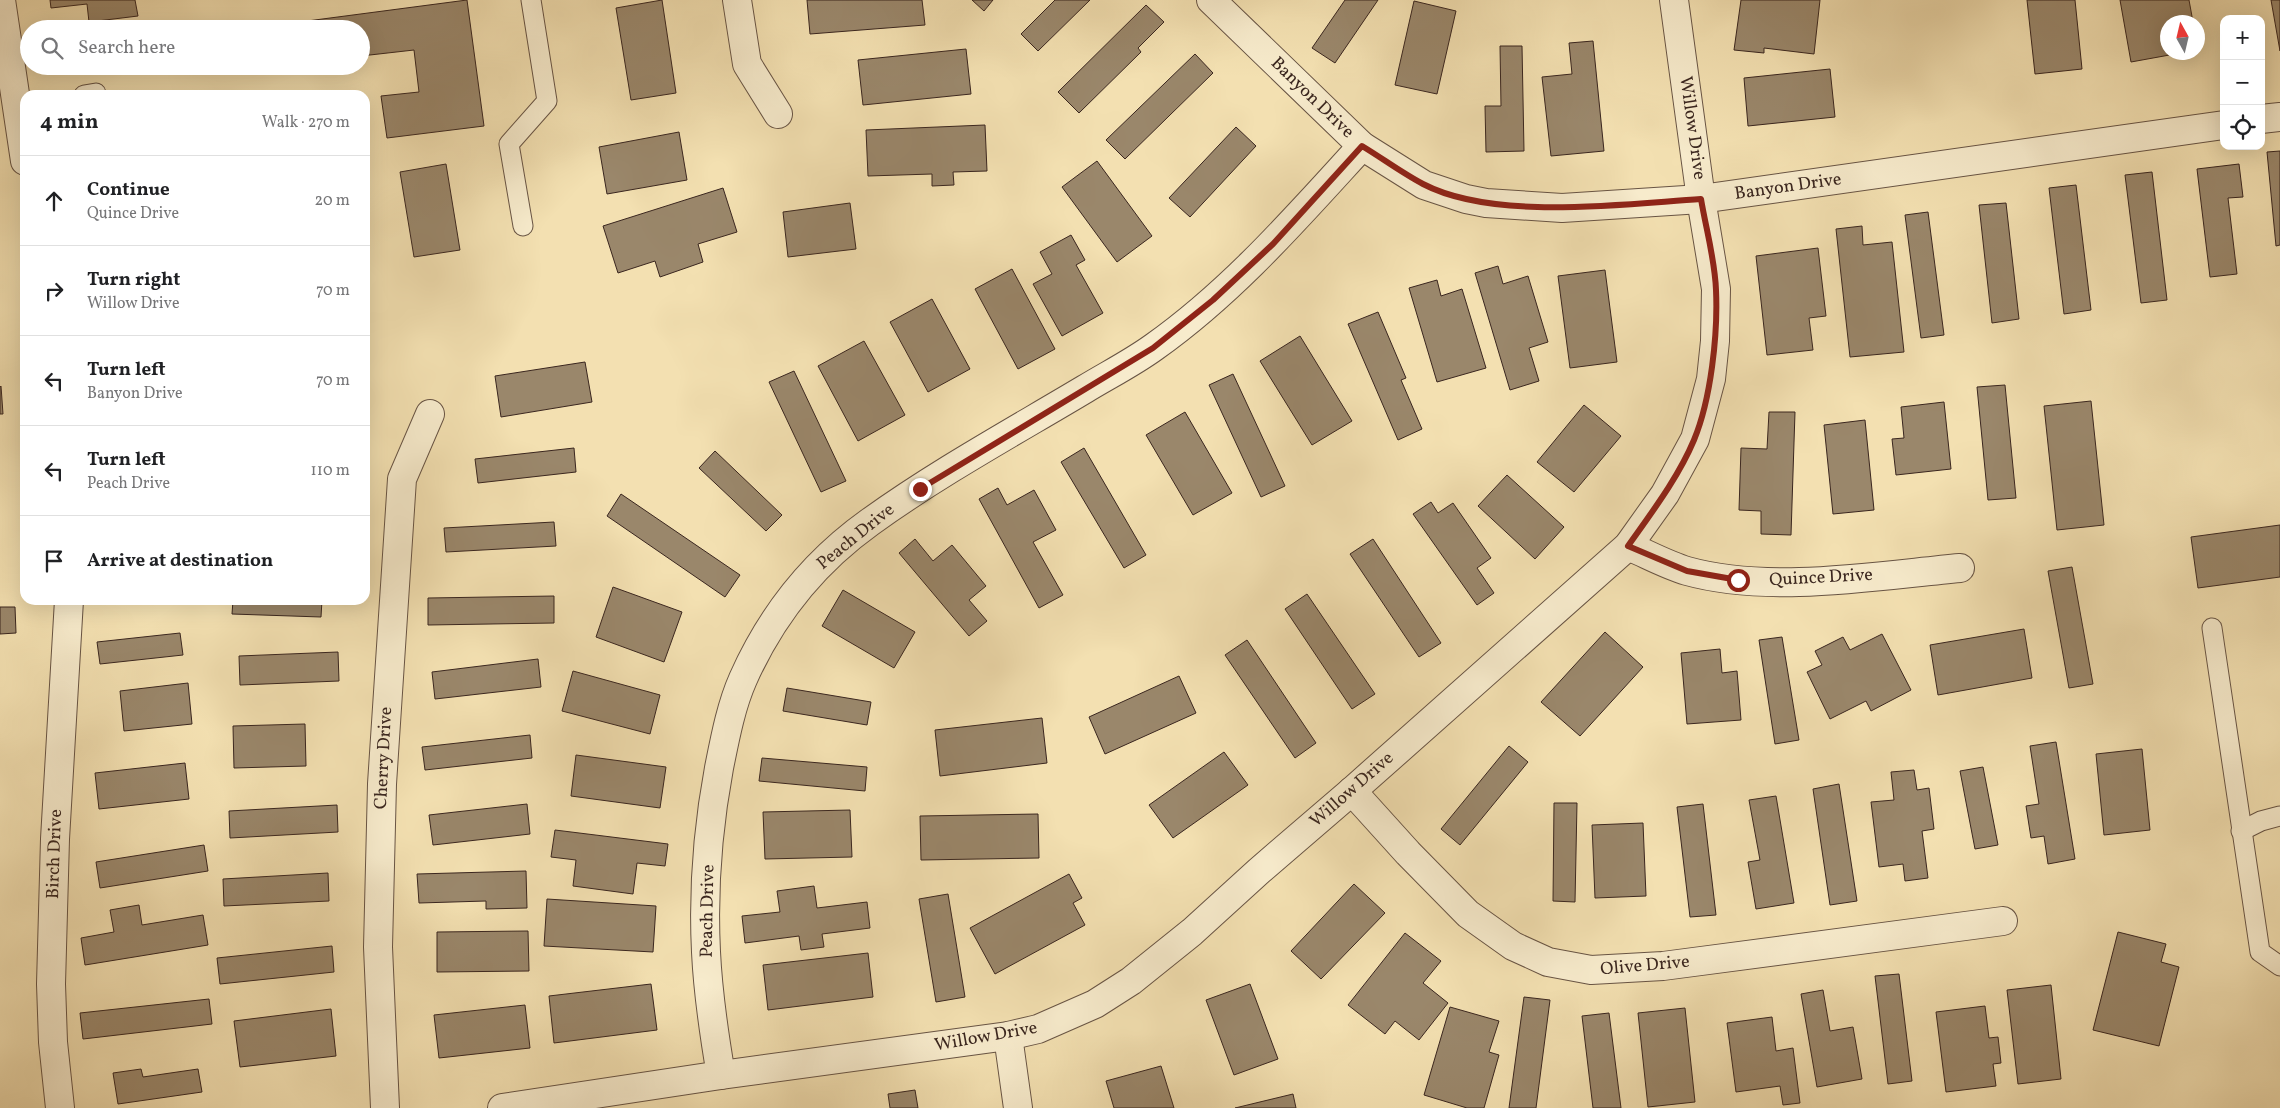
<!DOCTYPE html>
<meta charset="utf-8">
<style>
:root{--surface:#fff;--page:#f6f6f6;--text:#202124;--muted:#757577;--line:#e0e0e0}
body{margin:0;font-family:Vollkorn,serif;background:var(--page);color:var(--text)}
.controls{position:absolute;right:15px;top:15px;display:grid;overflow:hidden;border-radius:10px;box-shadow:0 5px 20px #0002}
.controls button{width:45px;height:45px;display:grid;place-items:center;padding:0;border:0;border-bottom:1px solid var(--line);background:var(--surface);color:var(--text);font:25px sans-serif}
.compass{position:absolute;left:2160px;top:15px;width:45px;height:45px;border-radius:50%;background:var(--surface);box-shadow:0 5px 20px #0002;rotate:352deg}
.stop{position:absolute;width:15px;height:15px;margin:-11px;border:4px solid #8f2418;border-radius:50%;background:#fff}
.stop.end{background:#8f2418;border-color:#fff;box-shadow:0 1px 5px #0008}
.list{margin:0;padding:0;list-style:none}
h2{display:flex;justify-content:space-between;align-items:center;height:65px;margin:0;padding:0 20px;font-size:21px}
h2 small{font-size:16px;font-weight:400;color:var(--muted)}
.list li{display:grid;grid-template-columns:32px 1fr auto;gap:15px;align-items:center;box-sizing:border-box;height:90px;padding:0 20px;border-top:1px solid var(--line)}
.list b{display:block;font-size:19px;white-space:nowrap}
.list p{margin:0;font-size:16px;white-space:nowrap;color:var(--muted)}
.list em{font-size:16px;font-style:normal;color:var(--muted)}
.icon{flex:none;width:28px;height:28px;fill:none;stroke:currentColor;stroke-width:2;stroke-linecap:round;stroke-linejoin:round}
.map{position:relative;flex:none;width:2280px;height:1108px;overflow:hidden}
.search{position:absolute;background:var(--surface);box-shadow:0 5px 20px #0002;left:20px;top:20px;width:350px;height:55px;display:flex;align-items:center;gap:12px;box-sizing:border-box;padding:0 18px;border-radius:28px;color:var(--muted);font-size:19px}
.panel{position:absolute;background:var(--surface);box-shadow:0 5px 20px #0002;left:20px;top:90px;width:350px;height:515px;border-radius:15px}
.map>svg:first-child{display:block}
.building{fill:#9a876b;stroke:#3a261f}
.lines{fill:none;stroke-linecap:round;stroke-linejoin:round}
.service-casing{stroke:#685444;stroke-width:21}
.minor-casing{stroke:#685444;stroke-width:30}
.service{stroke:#f7ebcc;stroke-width:19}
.minor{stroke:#f7ebcc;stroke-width:28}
.route{stroke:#8f2418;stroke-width:6}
.labels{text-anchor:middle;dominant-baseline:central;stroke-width:4;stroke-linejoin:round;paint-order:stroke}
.street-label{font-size:18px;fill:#3a261f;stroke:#f7ebcc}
</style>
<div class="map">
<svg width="2280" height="1108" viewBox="0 0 2280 1108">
<rect width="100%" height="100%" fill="#f3e0b1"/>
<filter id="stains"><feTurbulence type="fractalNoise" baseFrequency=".004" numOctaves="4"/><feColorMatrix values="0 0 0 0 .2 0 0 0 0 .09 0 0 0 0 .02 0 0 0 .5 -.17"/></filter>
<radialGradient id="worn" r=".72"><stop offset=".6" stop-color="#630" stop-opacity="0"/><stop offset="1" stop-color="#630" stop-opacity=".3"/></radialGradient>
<g class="building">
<path d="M50 0H135L138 16 89 22 87 4 51 8Z"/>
<path d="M467 0 484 126 387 138 381 96 419 92 414 50 361 56V29H293L292 23Z"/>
<path d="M662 0 676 93 631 100 616 8Z"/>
<path d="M807 0H922L925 25 810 34Z"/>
<path d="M972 0H993L984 11Z"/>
<path d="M1055 0H1090L1038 51 1021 34Z"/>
<path d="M1345 0H1378L1335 63 1312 48Z"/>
<path d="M1741 0H1820L1814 54 1764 48V53L1734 50Z"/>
<path d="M2027 0H2075L2082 69 2035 74Z"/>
<path d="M2120 0H2189L2193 22H2168V52H2186L2131 62Z"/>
<path d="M2271 0H2280V51Z"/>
<path d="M1414 1 1456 11 1437 94 1395 85Z"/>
<path d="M1146 5 1164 22 1138 48 1141 52 1079 113 1058 92Z"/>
<path d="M1593 41 1604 151 1551 156 1542 77 1572 74 1569 43Z"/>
<path d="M1500 46H1522L1524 151 1486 152 1485 106H1501Z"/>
<path d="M966 49 971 94 863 105 858 60Z"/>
<path d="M1195 54 1213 73 1125 159 1106 140Z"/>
<path d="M1830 69 1835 117 1748 126 1744 78Z"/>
<path d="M985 125 987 171 953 172 954 185 932 186V174L868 176 866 130Z"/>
<path d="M1236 127 1256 146 1190 217 1169 198Z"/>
<path d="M679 132 687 180 607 194 599 147Z"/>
<path d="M2280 151V245L2276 246 2267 152Z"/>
<path d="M1097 161 1152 236 1117 262 1062 187Z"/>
<path d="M446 164 460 250 414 257 400 172Z"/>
<path d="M2239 164 2243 197 2228 198 2237 274 2210 277 2197 169Z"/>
<path d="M2152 172 2167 300 2141 303 2125 175Z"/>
<path d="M2076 185 2091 310 2064 314 2049 188Z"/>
<path d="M723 188 737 232 698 244 703 262 660 277 655 261 618 273 603 226Z"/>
<path d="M850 203 856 249 788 257 783 212Z"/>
<path d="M2006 203 2019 319 1992 323 1979 205Z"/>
<path d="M1928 212 1944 335 1921 338 1905 215Z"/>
<path d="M1862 226 1863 245 1892 242 1904 352 1850 357 1836 229Z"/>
<path d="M1071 235 1085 260 1076 265 1103 313 1062 336 1033 284 1052 274 1040 252Z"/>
<path d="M1818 248 1826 316 1809 318 1813 350 1767 355 1756 256Z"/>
<path d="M1498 266 1503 284 1528 276 1548 342 1529 348 1539 381 1510 390 1475 273Z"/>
<path d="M1012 269 1055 349 1018 369 975 289Z"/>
<path d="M1605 270 1617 362 1570 368 1558 276Z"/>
<path d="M1437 280 1441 296 1462 289 1486 368 1437 382 1409 288Z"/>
<path d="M932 299 970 369 928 392 890 322Z"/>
<path d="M1378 312 1406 378 1401 380 1422 429 1398 440 1348 324Z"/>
<path d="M1300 336 1352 421 1312 445 1260 361Z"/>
<path d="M864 341 905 415 858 441 818 366Z"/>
<path d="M585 362 592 402 501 417 495 376Z"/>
<path d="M794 371 846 481 821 492 769 382Z"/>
<path d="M1233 374 1285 486 1261 497 1209 385Z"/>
<path d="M2005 385 2016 498 1988 500 1977 387Z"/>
<path d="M1 386 3 414H0V387Z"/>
<path d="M2091 401 2104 525 2057 530 2044 406Z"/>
<path d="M1944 402 1951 469 1896 475 1892 439 1904 438 1901 407Z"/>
<path d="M1584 405 1621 436 1574 492 1537 462Z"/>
<path d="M1185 412 1232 493 1193 515 1146 435Z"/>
<path d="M1769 412H1795L1791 535 1761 534V511L1739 510 1741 448 1767 449Z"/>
<path d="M1865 420 1874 510 1833 514 1824 425Z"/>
<path d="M574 448 576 472 478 483 475 459Z"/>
<path d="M1084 448 1146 555 1124 568 1061 462Z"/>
<path d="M715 451 782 515 766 531 699 468Z"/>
<path d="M1507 475 1564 527 1535 559 1478 506Z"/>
<path d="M998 488 1007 505 1034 490 1056 530 1033 542 1063 595 1039 608 979 499Z"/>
<path d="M621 494 740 575 725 597 607 516Z"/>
<path d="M1431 502 1438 513 1453 503 1491 558 1477 568 1494 593 1477 605 1413 514Z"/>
<path d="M554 522 556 546 446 552 444 528Z"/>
<path d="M2280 525V577L2198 588 2191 537Z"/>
<path d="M915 539 933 561 952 545 986 586 969 600 987 621 969 636 899 553Z"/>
<path d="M1373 539 1441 643 1419 657 1350 554Z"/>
<path d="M2072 567 2093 684 2069 688 2048 571Z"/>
<path d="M613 587 682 612 664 662 596 637Z"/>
<path d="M843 590 915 632 894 668 822 626Z"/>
<path d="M1307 594 1375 694 1352 709 1285 609Z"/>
<path d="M554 596V623L428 625V598Z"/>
<path d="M233 600H322L321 617 232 614Z"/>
<path d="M0 607H15L16 633 0 634Z"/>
<path d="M2024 629 2032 678 1938 695 1930 645Z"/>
<path d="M1605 632 1643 667 1580 736 1541 702Z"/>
<path d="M180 633 183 655 100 664 97 642Z"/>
<path d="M1882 634 1911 690 1871 711 1866 701 1830 719 1807 672 1822 665 1815 651 1843 637 1850 650Z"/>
<path d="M1782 637 1799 740 1775 744 1759 640Z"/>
<path d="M1247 640 1316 743 1295 758 1225 655Z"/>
<path d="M1720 649 1722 673 1737 671 1741 720 1687 724 1681 653Z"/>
<path d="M338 652 339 681 240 685 239 656Z"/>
<path d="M538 659 541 687 435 699 432 672Z"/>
<path d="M573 671 660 695 650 734 562 711Z"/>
<path d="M1179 676 1196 713 1105 754 1089 717Z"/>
<path d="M188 683 192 724 124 731 120 691Z"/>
<path d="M787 688 871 702 867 725 783 711Z"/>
<path d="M1042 718 1047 763 940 776 935 730Z"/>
<path d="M305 724 306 766 234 768 233 726Z"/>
<path d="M530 735 532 758 425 770 422 747Z"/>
<path d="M2056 742 2075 859 2048 864 2044 836 2031 838 2026 806 2039 804 2030 746Z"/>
<path d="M1509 746 1528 762 1460 845 1441 829Z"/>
<path d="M2142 749 2150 830 2104 835 2096 754Z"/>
<path d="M1224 752 1248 785 1173 838 1149 805Z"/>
<path d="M576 755 666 767 660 808 571 796Z"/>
<path d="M762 758 867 767 865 791 759 781Z"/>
<path d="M185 763 189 799 99 809 95 773Z"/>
<path d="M1983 767 1998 845 1975 849 1960 771Z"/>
<path d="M1914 770 1917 790 1929 788 1934 829 1922 831 1928 878 1905 881 1903 864 1879 867 1871 802 1894 800 1891 772Z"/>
<path d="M1839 784 1857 901 1830 905 1813 789Z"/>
<path d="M1776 796 1794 903 1756 909 1748 862 1760 860 1749 800Z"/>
<path d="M1554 803H1577L1575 902 1553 901Z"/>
<path d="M527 804 530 834 433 845 429 815Z"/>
<path d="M1703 804 1716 915 1690 917 1677 807Z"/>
<path d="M337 805 338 832 230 838 229 811Z"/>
<path d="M850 810 852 857 765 859 763 812Z"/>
<path d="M1038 814 1039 858 921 860 920 816Z"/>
<path d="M1643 823 1646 896 1595 898 1592 825Z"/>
<path d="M555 830 668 844 665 866 637 863 633 894 573 886 576 860 551 857Z"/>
<path d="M204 845 208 871 100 888 96 862Z"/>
<path d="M526 871 527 908 486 909V901L419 903 417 874Z"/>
<path d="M328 873 329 901 224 906 223 879Z"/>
<path d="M1069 874 1082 898 1073 903 1085 925 995 974 970 928Z"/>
<path d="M1354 884 1385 913 1321 979 1291 951Z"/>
<path d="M814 886 817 908 867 902 870 928 822 934 824 947 801 950 799 936 745 943 742 916 780 912 777 891Z"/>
<path d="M948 894 965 997 936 1002 919 899Z"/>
<path d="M547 899 656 906 653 952 544 946Z"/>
<path d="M139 905 142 925 203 915 208 945 85 965 81 938 114 932 110 910Z"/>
<path d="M528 931 529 971 437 972V932Z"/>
<path d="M2118 932 2166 944 2161 962 2179 967 2159 1046 2093 1030Z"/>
<path d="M1405 933 1441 961 1423 983 1448 1003 1419 1040 1395 1021 1385 1034 1348 1005Z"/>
<path d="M332 946 334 972 220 984 217 958Z"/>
<path d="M868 953 873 997 768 1010 763 965Z"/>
<path d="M1899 974 1912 1081 1888 1084 1875 976Z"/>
<path d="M651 984 657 1030 554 1043 549 996Z"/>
<path d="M1250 984 1278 1059 1234 1075 1206 1000Z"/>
<path d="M2051 985 2061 1079 2018 1084 2007 990Z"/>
<path d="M1823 990 1830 1031 1853 1027 1862 1079 1817 1087 1801 994Z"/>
<path d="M1524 997 1550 1000 1536 1108H1509Z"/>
<path d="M209 999 212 1024 83 1039 80 1013Z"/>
<path d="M525 1005 530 1048 439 1058 434 1015Z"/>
<path d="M1985 1006 1989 1038 1998 1037 2001 1063 1993 1064 1996 1086 1946 1092 1936 1012Z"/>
<path d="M1450 1007 1499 1021 1489 1052 1499 1055 1484 1108H1467L1424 1095Z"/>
<path d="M1685 1008 1695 1102 1648 1107 1638 1013Z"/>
<path d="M331 1009 336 1056 240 1067 234 1021Z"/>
<path d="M1609 1013 1621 1108H1593L1582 1016Z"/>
<path d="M1772 1017 1776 1051 1793 1048 1800 1103 1783 1105 1780 1086 1736 1092 1727 1023Z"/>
<path d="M1161 1066 1174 1108H1114L1106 1081Z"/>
<path d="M141 1069 143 1077 198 1069 202 1092 118 1104 113 1073Z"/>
<path d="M915 1090 918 1108H890L888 1094Z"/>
<path d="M1293 1094 1296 1108H1235Z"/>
</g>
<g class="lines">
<defs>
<g id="service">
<path d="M84 95 96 93V95"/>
<path d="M523 226 509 144 547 101 531 0"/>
<path d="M2212 628 2260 952 2280 966"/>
<path d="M2241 831 2261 821 2280 816"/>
</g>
<g id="minor">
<path d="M1 0 25 161"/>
<path d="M737 0 747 64 778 114"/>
<path d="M1211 0 1362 146 1424 185 1466 199 1486 203 1562 208 1701 199 2224 125"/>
<path d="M2261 119 2280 117"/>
<path d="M1628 546C1647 554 1667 565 1687 571 1770 594 1875 576 1960 568"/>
<path d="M1352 791 1408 853 1468 914 1513 946 1548 962 1591 970 1663 966 2003 921"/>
<path d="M1008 1036 1018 1108"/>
<path d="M721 1075C714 1034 708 994 706 952 703 892 708 827 719 768 725 738 731 706 743 679 771 616 814 562 870 522 938 473 1013 432 1085 389 1108 375 1132 363 1154 347 1233 291 1297 217 1362 146"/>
<path d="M60 1108 53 1042 51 984 55 839 69 600"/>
<path d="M385 1108 378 947 382 784 402 479 430 414"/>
<path d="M502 1108 721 1075 1008 1036 1038 1029 1095 1004 1131 981 1192 932 1259 871 1352 791 1628 546 1665 494 1695 439 1711 379 1715 341 1716 289 1701 199 1674 0"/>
</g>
</defs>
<use href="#service" class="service-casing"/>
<use href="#minor" class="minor-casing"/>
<use href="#service" class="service"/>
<use href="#minor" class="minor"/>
</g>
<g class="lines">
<path class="route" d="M920 489 1153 348 1213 300 1273 244 1362 146C1382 158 1402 173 1423 184 1494 221 1622 204 1701 199 1706 229 1715 260 1716 290 1718 334 1711 399 1694 440 1678 478 1652 512 1628 546L1687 571 1738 580"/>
</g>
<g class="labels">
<g class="street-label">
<text transform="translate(1312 98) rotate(44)">Banyon Drive</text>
<text transform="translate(1692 128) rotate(82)">Willow Drive</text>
<text transform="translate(1788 187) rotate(-8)">Banyon Drive</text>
<text transform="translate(856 537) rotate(-39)">Peach Drive</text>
<text transform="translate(1821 578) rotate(-3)">Quince Drive</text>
<text transform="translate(384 758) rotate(-87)">Cherry Drive</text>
<text transform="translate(1352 790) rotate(-41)">Willow Drive</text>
<text transform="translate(55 854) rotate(-88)">Birch Drive</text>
<text transform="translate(708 911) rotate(-89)">Peach Drive</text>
<text transform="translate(1645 966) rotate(-5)">Olive Drive</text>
<text transform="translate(986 1037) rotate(-10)">Willow Drive</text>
</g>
</g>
<rect width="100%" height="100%" filter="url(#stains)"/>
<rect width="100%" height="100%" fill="url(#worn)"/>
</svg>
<div class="controls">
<button>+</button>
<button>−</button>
<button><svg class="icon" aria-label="locate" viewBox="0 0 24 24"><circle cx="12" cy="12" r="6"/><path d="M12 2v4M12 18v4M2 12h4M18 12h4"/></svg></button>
</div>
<svg class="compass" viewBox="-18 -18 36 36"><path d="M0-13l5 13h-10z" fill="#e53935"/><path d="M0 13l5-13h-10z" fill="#757577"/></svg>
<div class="stop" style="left:1738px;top:580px"></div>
<div class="stop end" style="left:920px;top:489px"></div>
<div class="search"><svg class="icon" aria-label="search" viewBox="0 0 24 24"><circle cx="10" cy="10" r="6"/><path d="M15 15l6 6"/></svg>Search here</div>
<section class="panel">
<h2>4 min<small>Walk · 270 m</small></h2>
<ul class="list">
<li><svg class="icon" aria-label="ahead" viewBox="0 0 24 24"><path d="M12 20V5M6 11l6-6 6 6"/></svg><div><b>Continue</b><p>Quince Drive</p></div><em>20 m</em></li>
<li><svg class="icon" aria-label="right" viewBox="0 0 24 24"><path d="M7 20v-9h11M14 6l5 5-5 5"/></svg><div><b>Turn right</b><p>Willow Drive</p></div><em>70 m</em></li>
<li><svg class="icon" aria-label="left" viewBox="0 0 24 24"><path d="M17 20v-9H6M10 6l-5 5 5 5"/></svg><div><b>Turn left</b><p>Banyon Drive</p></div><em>70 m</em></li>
<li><svg class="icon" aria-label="left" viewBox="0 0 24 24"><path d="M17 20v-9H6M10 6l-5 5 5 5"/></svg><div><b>Turn left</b><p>Peach Drive</p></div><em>110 m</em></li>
<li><svg class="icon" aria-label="arrive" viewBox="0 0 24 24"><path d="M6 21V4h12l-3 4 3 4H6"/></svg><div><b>Arrive at destination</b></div></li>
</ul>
</section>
</div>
